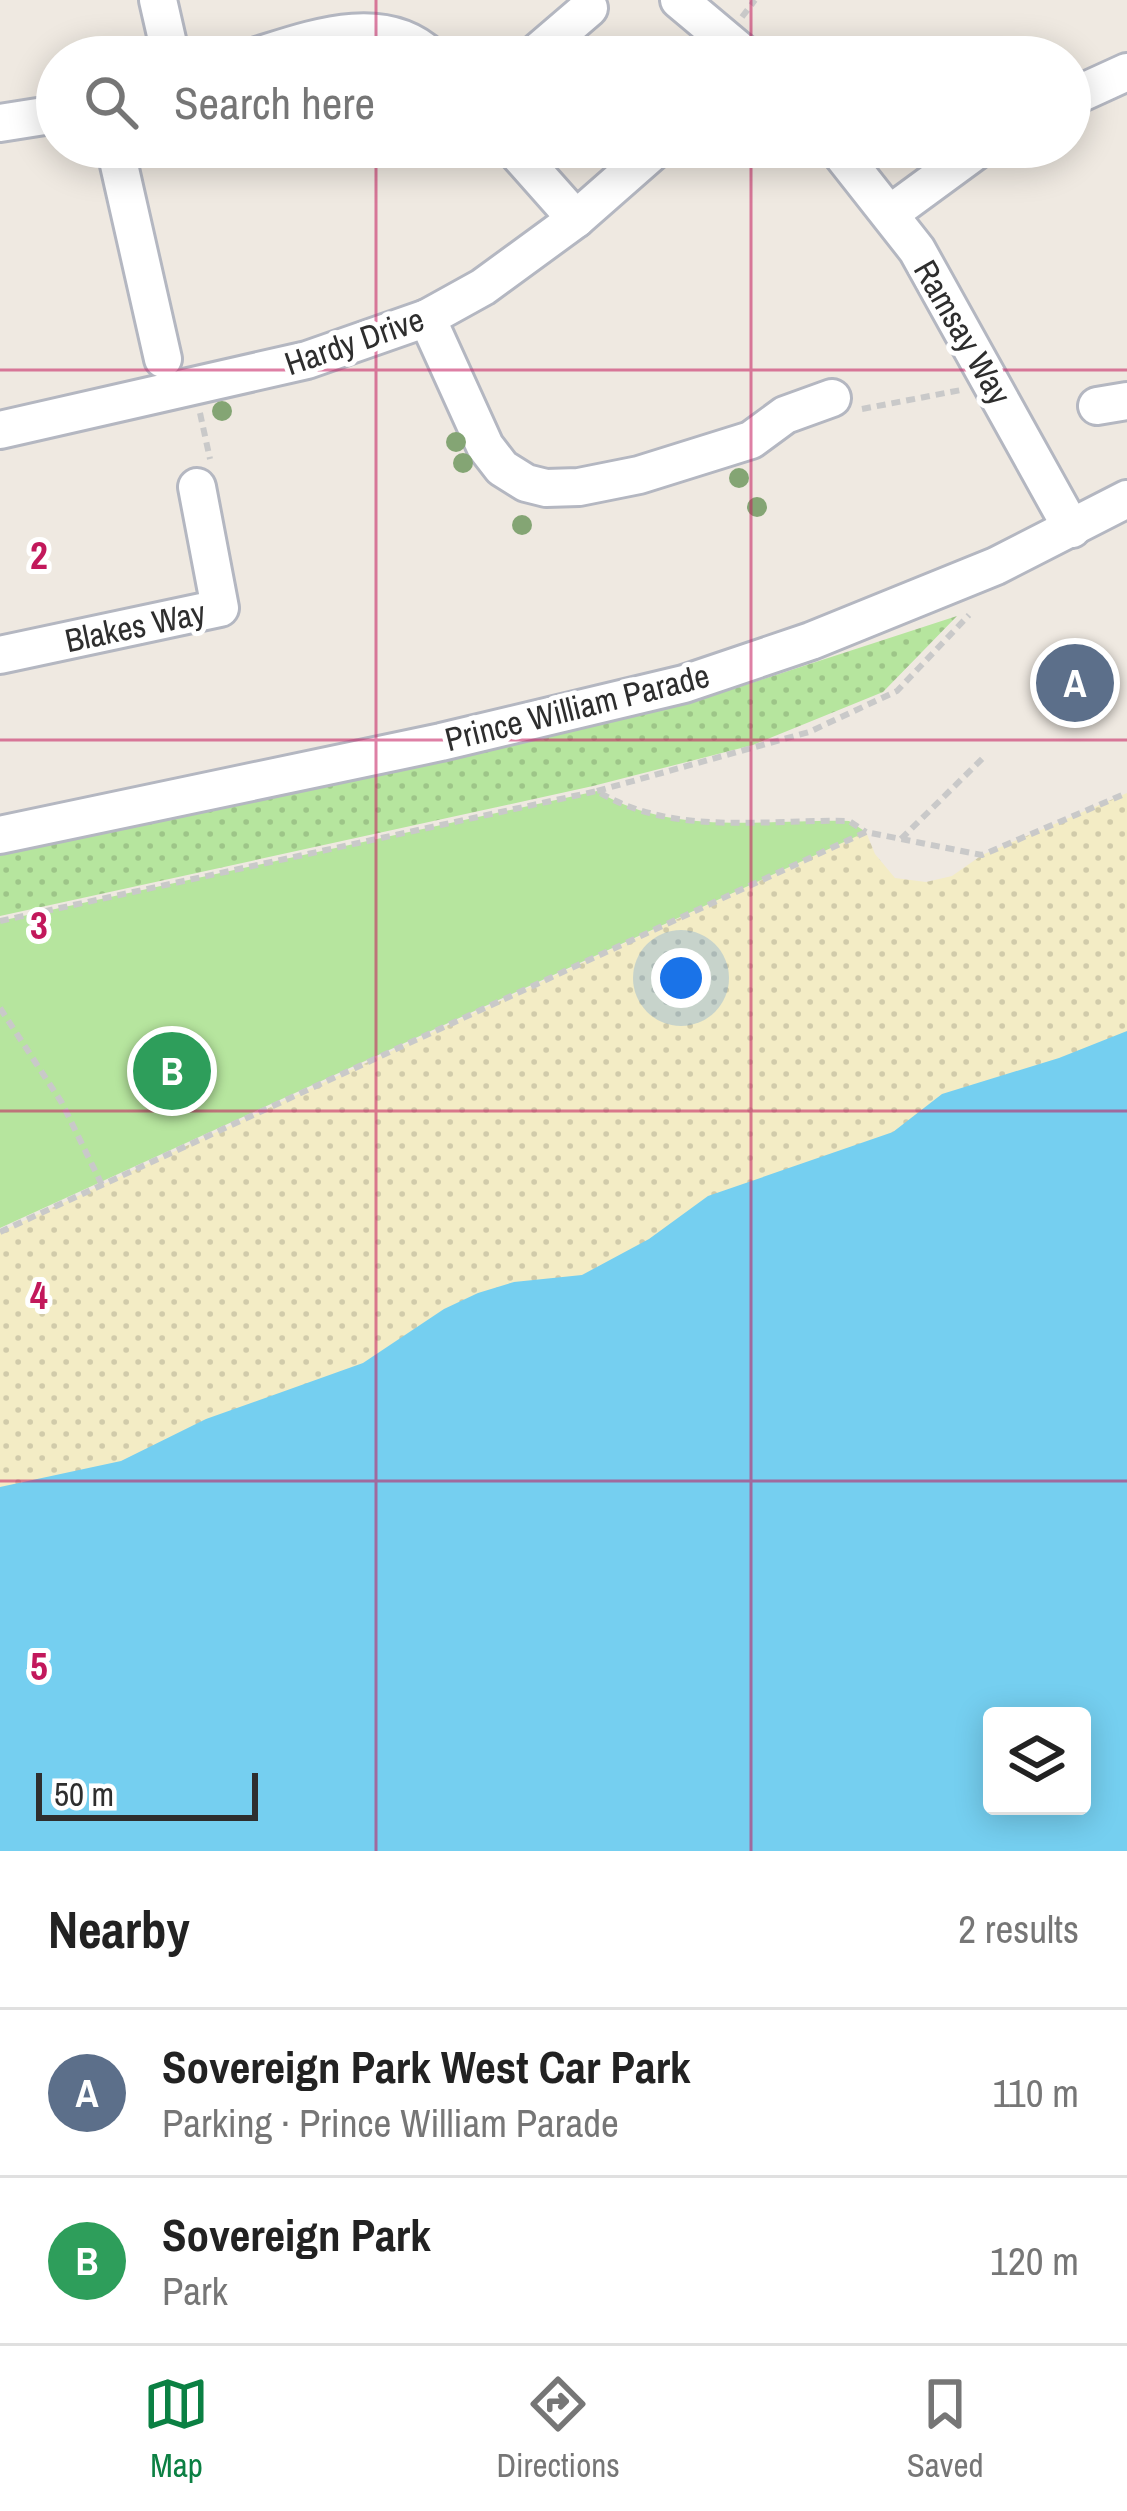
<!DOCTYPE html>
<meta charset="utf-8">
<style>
:root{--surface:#fff;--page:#f2f2f2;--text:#222;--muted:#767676;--line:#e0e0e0;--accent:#0b8043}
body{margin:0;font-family:"Archivo Narrow",sans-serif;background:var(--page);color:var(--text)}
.controls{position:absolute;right:36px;bottom:36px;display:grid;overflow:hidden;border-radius:12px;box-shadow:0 6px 30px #0003}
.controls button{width:108px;height:108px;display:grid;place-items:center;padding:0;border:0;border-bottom:3px solid var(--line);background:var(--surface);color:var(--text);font:60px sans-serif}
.scale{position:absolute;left:36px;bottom:30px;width:222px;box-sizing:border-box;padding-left:12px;border:6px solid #2e2e2e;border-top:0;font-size:33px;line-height:42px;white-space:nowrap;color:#2e2e2e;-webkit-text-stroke:9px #fff;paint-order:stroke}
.you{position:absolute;left:681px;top:978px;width:42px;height:42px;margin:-30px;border:9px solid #fff;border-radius:50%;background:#1a73e8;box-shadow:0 0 0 18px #1a73e833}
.badge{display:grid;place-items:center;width:78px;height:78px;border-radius:50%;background:var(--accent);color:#fff;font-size:39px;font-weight:700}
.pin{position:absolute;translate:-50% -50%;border:6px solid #fff;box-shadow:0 3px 12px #0006}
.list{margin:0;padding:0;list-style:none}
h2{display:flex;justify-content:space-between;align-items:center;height:156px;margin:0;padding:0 48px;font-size:51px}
h2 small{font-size:39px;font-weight:400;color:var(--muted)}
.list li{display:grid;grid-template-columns:78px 1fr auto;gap:36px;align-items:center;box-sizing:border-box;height:168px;padding:0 48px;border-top:3px solid var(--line)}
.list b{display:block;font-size:45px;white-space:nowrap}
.list p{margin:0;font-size:39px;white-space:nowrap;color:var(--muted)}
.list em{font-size:39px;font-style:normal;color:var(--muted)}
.icon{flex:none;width:66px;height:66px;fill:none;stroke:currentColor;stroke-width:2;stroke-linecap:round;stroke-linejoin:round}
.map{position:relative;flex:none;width:1127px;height:1851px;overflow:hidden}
.search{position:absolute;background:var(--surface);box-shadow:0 6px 30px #0003;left:36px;right:36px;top:36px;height:132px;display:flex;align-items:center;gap:30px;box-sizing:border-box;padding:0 42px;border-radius:66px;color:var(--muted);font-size:45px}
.sheet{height:492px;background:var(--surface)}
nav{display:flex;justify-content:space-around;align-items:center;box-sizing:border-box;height:168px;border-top:3px solid var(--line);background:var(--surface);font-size:33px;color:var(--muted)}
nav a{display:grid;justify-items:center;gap:6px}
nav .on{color:var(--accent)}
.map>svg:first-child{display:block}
.grass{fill:url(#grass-dots)}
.sand{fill:url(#sand-dots)}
.park{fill:#b6e59e}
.water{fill:#75cff0;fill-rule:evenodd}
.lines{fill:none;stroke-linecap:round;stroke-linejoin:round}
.minor-casing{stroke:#b4b7c1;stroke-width:42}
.path{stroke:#c9c9c9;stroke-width:6;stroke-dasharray:9 6;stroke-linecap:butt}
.minor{stroke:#fff;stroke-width:36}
.tree{fill:#84a574}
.grid{fill:none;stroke:#c2185b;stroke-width:3;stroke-opacity:0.55}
.labels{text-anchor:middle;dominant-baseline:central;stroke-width:10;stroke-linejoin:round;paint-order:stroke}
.street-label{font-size:33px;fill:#2e2e2e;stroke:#fff}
.grid-label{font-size:39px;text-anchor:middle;font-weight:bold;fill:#c2185b;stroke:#fff;stroke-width:10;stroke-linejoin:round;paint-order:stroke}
</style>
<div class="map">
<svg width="1127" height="1851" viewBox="0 0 1127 1851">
<defs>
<pattern id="grass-dots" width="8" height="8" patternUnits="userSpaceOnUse" patternTransform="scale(3)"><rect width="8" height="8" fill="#b6e59e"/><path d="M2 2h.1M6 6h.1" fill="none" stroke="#9dc588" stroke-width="1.8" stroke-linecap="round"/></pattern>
<pattern id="sand-dots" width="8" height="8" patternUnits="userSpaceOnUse" patternTransform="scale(3)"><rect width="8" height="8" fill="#f3ecc5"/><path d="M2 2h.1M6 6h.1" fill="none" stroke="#d1cbaa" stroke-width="1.8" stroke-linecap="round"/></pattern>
</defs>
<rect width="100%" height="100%" fill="#efe9e1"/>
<path class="grass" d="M957 616 883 692 753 745 593 786 0 916V852L708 697Z"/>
<path class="sand" d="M1127 793V1186L0 1706V1232L866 832 875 854 895 878 926 882 952 876 982 855Z"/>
<path class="park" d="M597 791C673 837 764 819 849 821L866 832 0 1228V921Z"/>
<path class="water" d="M1127 1031V1851H0V1487L121 1461 206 1419 363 1363 444 1309 478 1293 514 1282 582 1275 649 1239 708 1196 893 1132 942 1094 1059 1058ZM992 1716H1082V1806H992Z"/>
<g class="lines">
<defs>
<g id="minor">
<path d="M158 0 171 57"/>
<path d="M679 0 747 57"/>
<path d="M254 57C309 40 383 11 431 57"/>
<path d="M532 57 589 8"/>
<path d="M1070 98 1127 72"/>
<path d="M0 123 57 114"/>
<path d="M115 147 163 359"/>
<path d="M512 147 576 219"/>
<path d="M836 147 917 250 1072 529"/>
<path d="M891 213 981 147"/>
<path d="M427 318 485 446 502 468 526 483 546 488 579 487 639 475 751 440 785 415 832 398"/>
<path d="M1097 406 1127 401"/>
<path d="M0 430 307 360 427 318 483 287 576 219 658 147"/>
<path d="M0 655 220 608 197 487"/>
<path d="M0 835 441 742 684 684 811 641 996 566 1127 499"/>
</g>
</defs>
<use href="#minor" class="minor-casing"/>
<g class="path">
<path d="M742 17 755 0"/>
<path d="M862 409 961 390"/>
<path d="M200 413 210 459"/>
<path d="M597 791 809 732 897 691 969 615"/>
<path d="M901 839 984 757"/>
<path d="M0 921 597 791C673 837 765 819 849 821L866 832"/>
<path d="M0 1008 62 1103 102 1185"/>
<path d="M0 1232 866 832 982 855 1127 793"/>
</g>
<use href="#minor" class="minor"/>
</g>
<g class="tree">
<circle cx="222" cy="411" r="10"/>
<circle cx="456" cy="442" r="10"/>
<circle cx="463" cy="463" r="10"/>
<circle cx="739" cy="478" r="10"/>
<circle cx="757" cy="507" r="10"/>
<circle cx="522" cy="525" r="10"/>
</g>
<path class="grid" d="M376 0V57M751 0V57M376 147V1851M751 147V1851M0 370H1127M0 740H1127M0 1111H1127M0 1481H1127"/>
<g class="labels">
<g class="street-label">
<text transform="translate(963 332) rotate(60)">Ramsay Way</text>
<text transform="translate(354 341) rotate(-19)">Hardy Drive</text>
<text transform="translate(135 626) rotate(-12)">Blakes Way</text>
<text transform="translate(577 707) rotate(-14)">Prince William Parade</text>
</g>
</g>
<g class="grid-label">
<text x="39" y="569">2</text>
<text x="39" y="939">3</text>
<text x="39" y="1309">4</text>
<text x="39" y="1680">5</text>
</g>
</svg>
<div class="controls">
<button><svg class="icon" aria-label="layers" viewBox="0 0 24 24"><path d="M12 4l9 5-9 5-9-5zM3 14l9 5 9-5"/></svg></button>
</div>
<div class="scale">50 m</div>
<div class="you"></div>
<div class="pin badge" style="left:1075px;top:683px;background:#5c6f8a">A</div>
<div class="pin badge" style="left:172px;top:1071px;background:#2e9e5b">B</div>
<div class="search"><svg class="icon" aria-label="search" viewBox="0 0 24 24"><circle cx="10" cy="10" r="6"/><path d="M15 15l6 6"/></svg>Search here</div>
</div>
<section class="sheet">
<h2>Nearby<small>2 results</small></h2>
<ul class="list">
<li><span class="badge" style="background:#5c6f8a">A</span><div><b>Sovereign Park West Car Park</b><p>Parking · Prince William Parade</p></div><em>110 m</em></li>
<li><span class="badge" style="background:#2e9e5b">B</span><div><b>Sovereign Park</b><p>Park</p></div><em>120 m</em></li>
</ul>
</section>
<nav>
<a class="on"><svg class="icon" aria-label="map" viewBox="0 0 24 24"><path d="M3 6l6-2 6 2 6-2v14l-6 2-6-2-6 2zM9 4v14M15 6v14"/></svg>Map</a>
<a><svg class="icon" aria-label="directions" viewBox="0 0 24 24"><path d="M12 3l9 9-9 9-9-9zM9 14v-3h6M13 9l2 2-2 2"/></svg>Directions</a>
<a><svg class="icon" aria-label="saved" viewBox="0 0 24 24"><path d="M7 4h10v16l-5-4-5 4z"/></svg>Saved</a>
</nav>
